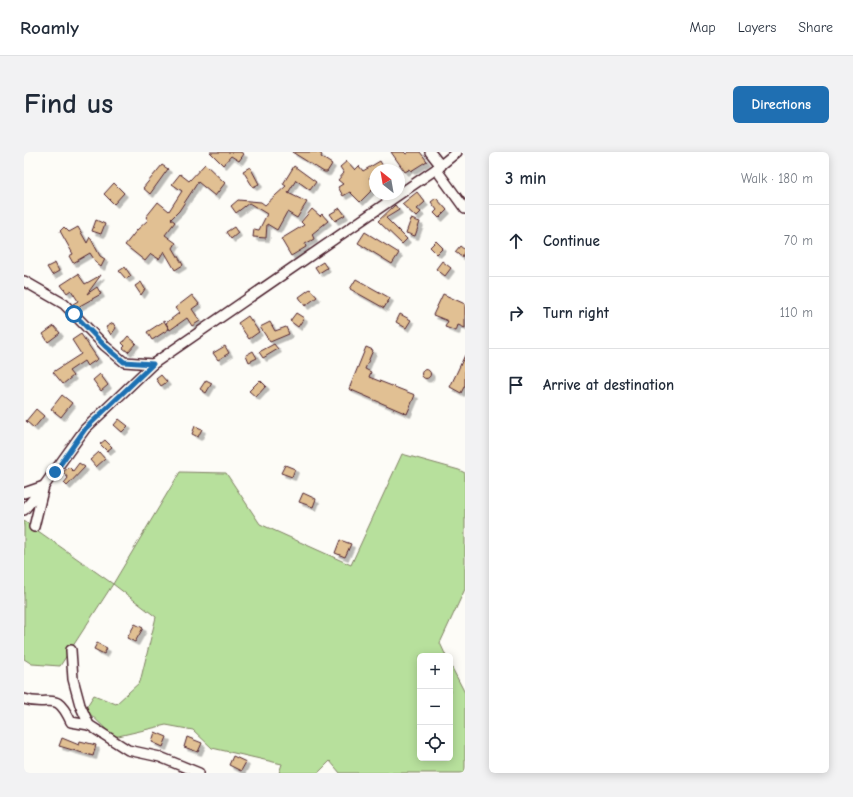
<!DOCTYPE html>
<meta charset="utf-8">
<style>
:root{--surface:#fff;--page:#f2f2f3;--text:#1f2937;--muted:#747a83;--line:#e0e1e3;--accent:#1f6fb2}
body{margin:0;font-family:"Comic Neue",sans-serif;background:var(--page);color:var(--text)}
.controls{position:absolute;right:12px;bottom:12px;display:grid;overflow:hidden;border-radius:6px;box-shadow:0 2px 10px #0003}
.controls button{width:36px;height:36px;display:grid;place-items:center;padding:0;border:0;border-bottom:1px solid var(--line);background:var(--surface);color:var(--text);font:20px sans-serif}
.compass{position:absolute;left:345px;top:12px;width:36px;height:36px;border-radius:50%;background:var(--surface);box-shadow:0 2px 10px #0003;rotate:329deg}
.stop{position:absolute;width:12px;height:12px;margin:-9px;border:3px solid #1f6fb2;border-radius:50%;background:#fff}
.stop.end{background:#1f6fb2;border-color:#fff;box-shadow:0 1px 4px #0008}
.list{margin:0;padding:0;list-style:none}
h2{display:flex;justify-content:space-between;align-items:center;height:52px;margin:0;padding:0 16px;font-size:17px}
h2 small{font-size:13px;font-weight:400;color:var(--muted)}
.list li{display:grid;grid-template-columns:26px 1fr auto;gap:12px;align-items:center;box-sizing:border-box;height:72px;padding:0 16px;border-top:1px solid var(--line)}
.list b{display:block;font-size:15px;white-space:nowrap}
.list em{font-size:13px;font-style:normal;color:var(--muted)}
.icon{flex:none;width:22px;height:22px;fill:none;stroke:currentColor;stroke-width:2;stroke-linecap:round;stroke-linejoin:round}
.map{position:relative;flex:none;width:441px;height:621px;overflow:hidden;border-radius:6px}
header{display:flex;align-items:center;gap:24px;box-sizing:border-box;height:56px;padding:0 20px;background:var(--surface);border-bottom:1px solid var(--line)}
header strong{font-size:19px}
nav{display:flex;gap:22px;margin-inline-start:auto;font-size:14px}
.intro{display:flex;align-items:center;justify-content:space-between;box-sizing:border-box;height:96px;padding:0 24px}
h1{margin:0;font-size:28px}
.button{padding:10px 18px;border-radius:6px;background:var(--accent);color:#fff;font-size:14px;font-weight:700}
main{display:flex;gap:24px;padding:0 24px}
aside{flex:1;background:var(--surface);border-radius:6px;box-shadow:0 2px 10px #0003}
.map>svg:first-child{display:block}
.green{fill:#b7e09c;stroke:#808064}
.building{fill:#e1c093;stroke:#4a1f2b;filter:url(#shadow)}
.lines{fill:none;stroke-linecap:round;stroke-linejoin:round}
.minor-casing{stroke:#4a1f2b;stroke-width:12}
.minor{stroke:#fdfcf7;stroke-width:9}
.route{stroke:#1f6fb2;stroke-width:5}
</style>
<header>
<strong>Roamly</strong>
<nav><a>Map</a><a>Layers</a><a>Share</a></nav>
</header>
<div class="intro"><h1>Find us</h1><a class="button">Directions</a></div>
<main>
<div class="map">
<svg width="441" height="621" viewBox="0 0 441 621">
<defs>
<filter id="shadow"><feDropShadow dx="3.5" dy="3.5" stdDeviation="0" flood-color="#0004"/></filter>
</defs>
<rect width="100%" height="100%" fill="#fdfcf7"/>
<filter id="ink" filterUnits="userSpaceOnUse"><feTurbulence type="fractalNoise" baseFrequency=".025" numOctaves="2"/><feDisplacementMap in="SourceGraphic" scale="8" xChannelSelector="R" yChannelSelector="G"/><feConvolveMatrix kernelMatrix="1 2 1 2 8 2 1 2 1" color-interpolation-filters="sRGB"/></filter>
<g filter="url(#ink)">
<path class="green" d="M378 302 435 318 441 321V437L416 491 422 504H396V606H426V512L441 541V621H316L306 609 294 621H255L258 612 188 596 169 578 142 573 90 585 61 557 70 543 92 552 116 530 132 465 89 432 36 514 8 512 0 507V369L89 432 156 320 202 321 236 372 327 413Z"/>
<g class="building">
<path d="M186 0H216L220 2 215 9 207 4 199 13Z"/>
<path d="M268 0H294L298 3 297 5 308 12 303 20H300Z"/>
<path d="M367 0H380L382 2 385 0H396L403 9 387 19 386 17 381 20Z"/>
<path d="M323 9 331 18 335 14 339 19 356 9 361 18H351V22L345 26 351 31V35L336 50 326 40 319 44 314 35 319 32 314 28 320 21 316 15Z"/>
<path d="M181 12 201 31 191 44 174 30 155 59 147 67 151 70 141 83 152 91 149 96 159 113 151 118 140 99 135 107 127 102 121 109 101 93 113 78 124 68 122 65 134 50 145 59 158 39 148 32 156 22 165 29Z"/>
<path d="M138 13 144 17 126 42 119 36Z"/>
<path d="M270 14 292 30 286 38 272 28 264 41 283 50 273 66 263 60 253 78 243 72 242 86 229 85 230 77 235 78 243 62 225 51 212 61 207 54 214 48 237 50 241 53 262 34 259 32Z"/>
<path d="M226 15 235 32 229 35 219 19Z"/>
<path d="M90 31 100 41 90 52 80 42Z"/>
<path d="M393 40 401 50 393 57 397 60 392 65 378 52Z"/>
<path d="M412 46 423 58 415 66 410 61 413 58 407 50Z"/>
<path d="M371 53 375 58 362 66 383 87 378 92 354 69Z"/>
<path d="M316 56 321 63 311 69 306 62Z"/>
<path d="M288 57 296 64 298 62 304 69 288 82 290 87 281 92 282 95 267 104 257 87 280 73 277 70Z"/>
<path d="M387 67 396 70 391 84 382 81Z"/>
<path d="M72 68 81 72 77 82 68 79Z"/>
<path d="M40 75 45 80 54 75 63 91 66 85 76 104 81 107 77 115 73 112 66 101 49 111 45 104 49 102 36 79Z"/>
<path d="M210 75 214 81 207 87 202 80Z"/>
<path d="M341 80 375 101 368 112 334 91Z"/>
<path d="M412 89 419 96 413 102 406 95Z"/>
<path d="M436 94 441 98 438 105 431 100Z"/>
<path d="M418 109 427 116 421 124 412 117Z"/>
<path d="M299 110 303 116 295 121 291 115Z"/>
<path d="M31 111 35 119 28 123 23 115Z"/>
<path d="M101 115 107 124 102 127 95 119Z"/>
<path d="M54 122 61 132 77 123 63 142 73 135 77 142 52 156 49 152 54 149 47 138 43 141 37 133Z"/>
<path d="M332 127 366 146 360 156 326 137Z"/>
<path d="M117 130 121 137 117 143 111 134Z"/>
<path d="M286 137 293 145 281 154 275 145Z"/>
<path d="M419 142 441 152V176L434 173 432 179 421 175 424 169 409 163Z"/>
<path d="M168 143 175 152 168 157 176 169 168 174 163 166 146 178 142 171 155 161 151 156Z"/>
<path d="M272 161 280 166 274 175 266 169Z"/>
<path d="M376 162 387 168 382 176 372 170Z"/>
<path d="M224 164 235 180 225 187 214 171Z"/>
<path d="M140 169 145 177 128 188 123 180Z"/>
<path d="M246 170 251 179 262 175 265 182 246 190 236 175Z"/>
<path d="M89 171 92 176 87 183 82 175Z"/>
<path d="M30 174 36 181 24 190 19 182Z"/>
<path d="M57 182 74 207 63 214 60 209 45 219 49 224 39 232 29 220 57 202 48 188Z"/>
<path d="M104 184 112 191 104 200 99 196 101 194 98 191Z"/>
<path d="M250 192 254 197 239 206 235 200Z"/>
<path d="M201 194 205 201 194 208 189 201Z"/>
<path d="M342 195 349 198 341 217 347 220 345 225 391 243 383 262 325 237Z"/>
<path d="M229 199 233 206 225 210 222 203Z"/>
<path d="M441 203V233L437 241 426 235Z"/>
<circle cx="402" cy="222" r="4.5"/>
<path d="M76 222 84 233 77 239 69 228Z"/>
<path d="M137 223 143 230 137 234 132 227Z"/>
<path d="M182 228 188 231 182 241 176 237Z"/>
<path d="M236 228 242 234 232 245 225 239Z"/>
<path d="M38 243 48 251 37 265 27 257Z"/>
<path d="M12 257 20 264 10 276 2 269Z"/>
<path d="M95 267 104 274 98 280 90 273Z"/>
<path d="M171 274 178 277 174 285 168 282Z"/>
<path d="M81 288 88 295 83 299 76 292Z"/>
<path d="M75 300 81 307 72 315 66 308Z"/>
<path d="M55 311 61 315 43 334 40 331 44 326 39 320 45 315 49 319Z"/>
<path d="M261 313 271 317 268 325 257 321Z"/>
<path d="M279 341 292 347 289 355 275 350Z"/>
<path d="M316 388 327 392 321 405 311 401Z"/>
<path d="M111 472 119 476 111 490 103 486Z"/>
<path d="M73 491 83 496 80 502 70 497Z"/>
<path d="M131 580 143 585 139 595 128 590Z"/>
<path d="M163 585 178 591 174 600 160 595Z"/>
<path d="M38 586 55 593 56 589 72 593 69 604 35 594Z"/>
<path d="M209 604 222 610 217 619 205 613Z"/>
</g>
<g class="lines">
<defs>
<g id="minor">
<path d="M406 0 417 14"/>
<path d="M412 17 441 57"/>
<path d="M0 129 40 152 81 194 100 210 129 212"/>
<path d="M0 341 20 334 0 358"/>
<path d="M10 375 20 334 61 277 129 212 412 17 433 0"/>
<path d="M47 498 49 527 56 553 65 573 104 598 136 605 175 621"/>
<path d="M0 547C27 556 31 536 47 570L65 573"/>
</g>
</defs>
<use href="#minor" class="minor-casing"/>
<use href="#minor" class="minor"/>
</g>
</g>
<g class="lines" filter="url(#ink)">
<path class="route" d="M31 320 61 277 129 212 100 210 81 194 50 162"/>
</g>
</svg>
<div class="controls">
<button>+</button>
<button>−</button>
<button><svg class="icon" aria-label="locate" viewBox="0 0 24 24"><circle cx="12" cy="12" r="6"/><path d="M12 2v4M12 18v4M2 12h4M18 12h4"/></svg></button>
</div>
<svg class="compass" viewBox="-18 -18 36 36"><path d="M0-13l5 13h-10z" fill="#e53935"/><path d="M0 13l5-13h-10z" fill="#747a83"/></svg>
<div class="stop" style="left:50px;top:162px"></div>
<div class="stop end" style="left:31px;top:320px"></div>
</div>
<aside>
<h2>3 min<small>Walk · 180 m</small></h2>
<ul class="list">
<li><svg class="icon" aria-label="ahead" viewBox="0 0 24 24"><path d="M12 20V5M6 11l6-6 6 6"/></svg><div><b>Continue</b></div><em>70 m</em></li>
<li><svg class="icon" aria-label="right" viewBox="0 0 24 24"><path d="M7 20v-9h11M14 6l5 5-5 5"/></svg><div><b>Turn right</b></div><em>110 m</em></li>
<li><svg class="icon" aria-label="arrive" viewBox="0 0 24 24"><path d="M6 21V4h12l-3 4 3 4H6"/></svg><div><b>Arrive at destination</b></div></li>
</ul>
</aside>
</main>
